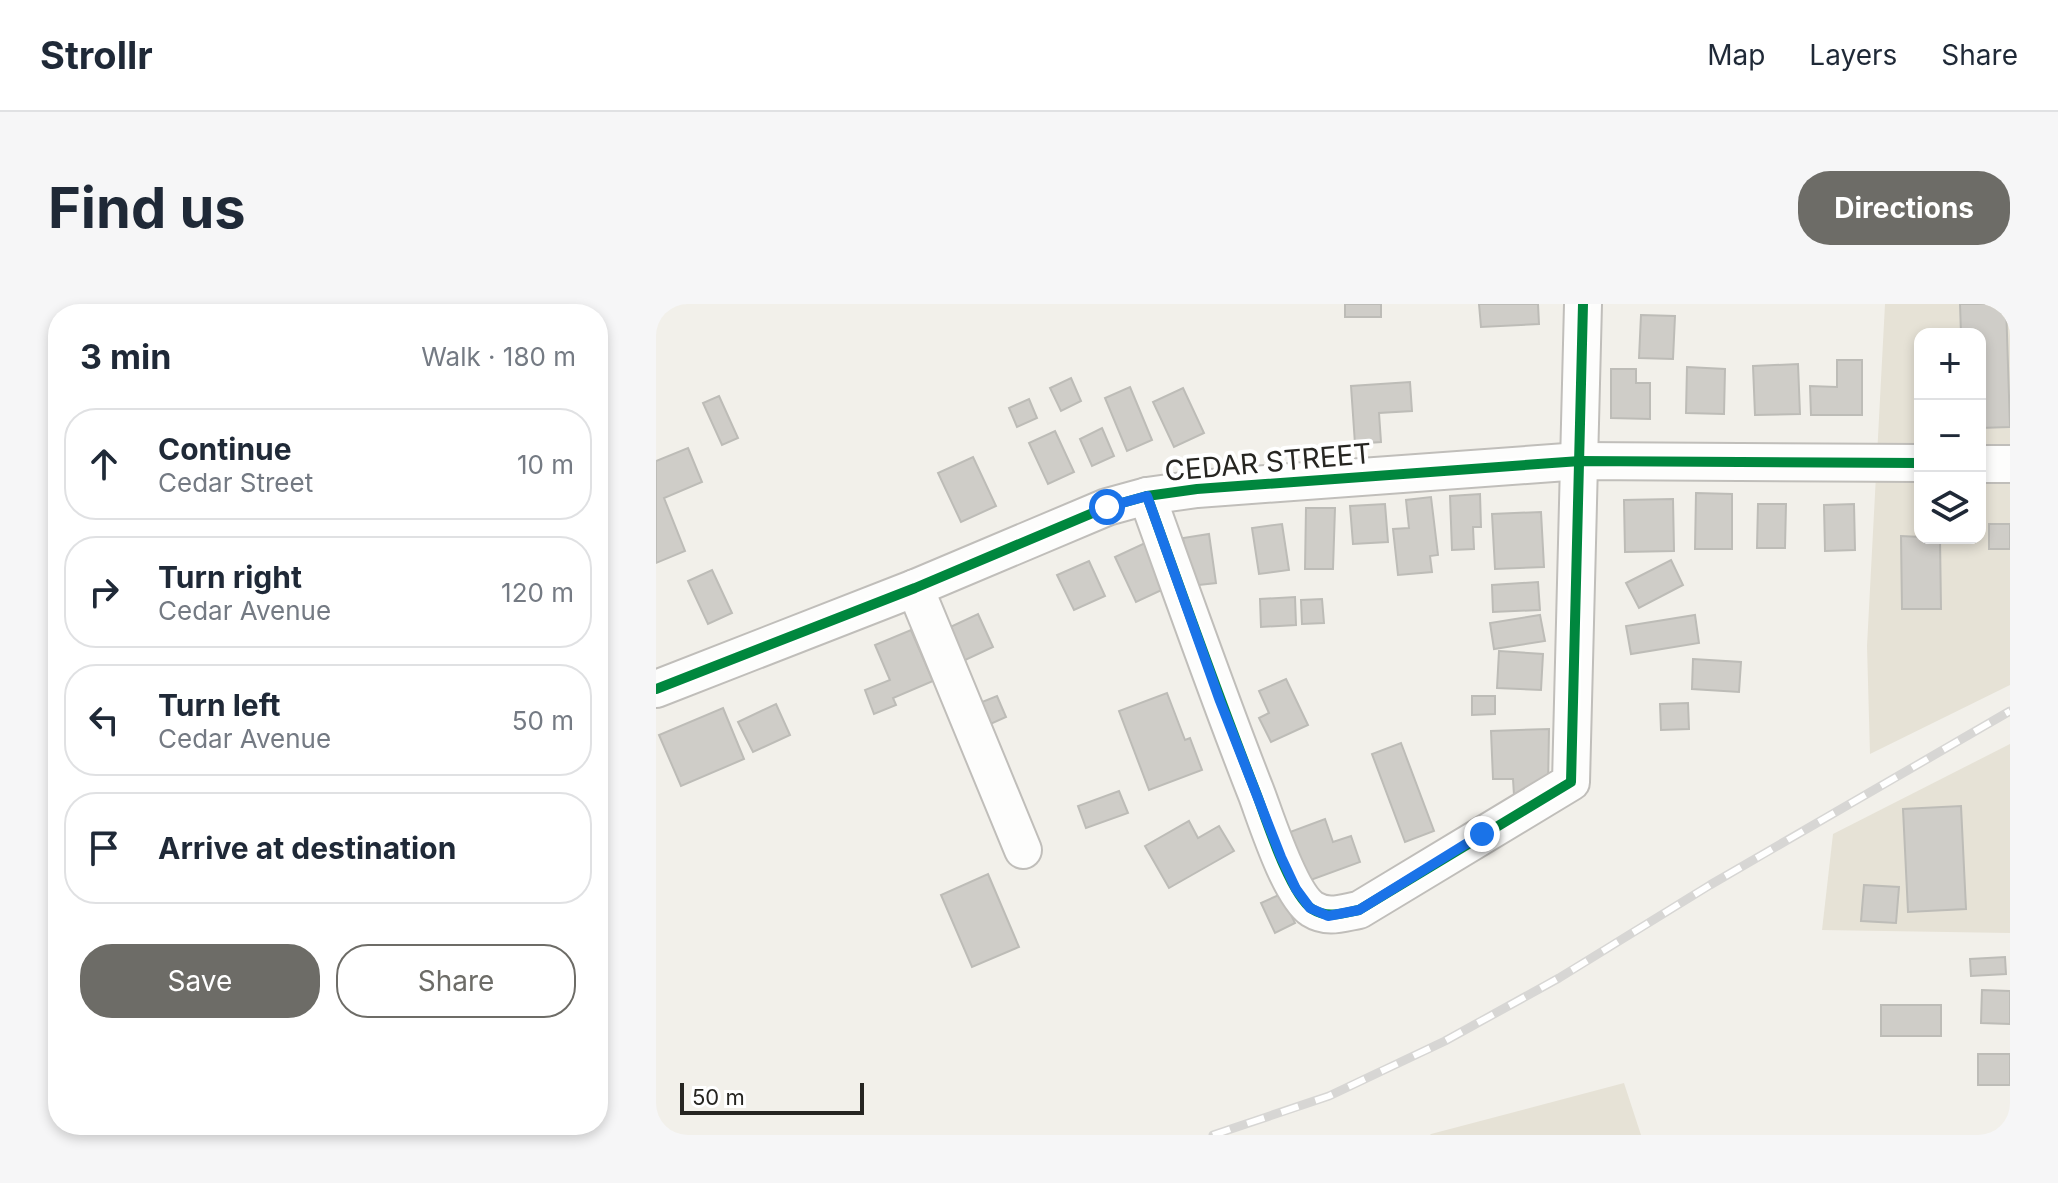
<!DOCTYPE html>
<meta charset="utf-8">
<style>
:root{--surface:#fff;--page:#f6f6f7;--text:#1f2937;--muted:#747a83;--line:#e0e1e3;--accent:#6d6c67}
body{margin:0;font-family:Inter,sans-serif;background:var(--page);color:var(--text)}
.controls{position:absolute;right:24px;top:24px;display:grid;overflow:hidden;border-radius:16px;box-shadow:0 4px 12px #0003}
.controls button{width:72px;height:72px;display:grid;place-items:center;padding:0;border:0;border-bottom:2px solid var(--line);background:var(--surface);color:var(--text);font:40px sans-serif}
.scale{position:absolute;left:24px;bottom:20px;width:184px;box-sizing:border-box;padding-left:8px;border:4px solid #262521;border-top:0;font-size:22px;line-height:28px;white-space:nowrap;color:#262521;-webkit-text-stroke:6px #fff;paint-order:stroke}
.stop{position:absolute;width:24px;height:24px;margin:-18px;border:6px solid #1a73e8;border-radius:50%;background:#fff}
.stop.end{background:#1a73e8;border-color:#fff;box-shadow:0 2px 8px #0008}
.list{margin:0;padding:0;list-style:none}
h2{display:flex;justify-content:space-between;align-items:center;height:104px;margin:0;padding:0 32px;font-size:34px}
h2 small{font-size:26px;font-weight:400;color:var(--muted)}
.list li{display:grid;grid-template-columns:52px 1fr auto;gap:24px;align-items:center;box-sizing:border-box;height:112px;margin:0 16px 16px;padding:0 16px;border:2px solid var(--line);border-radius:32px}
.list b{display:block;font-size:30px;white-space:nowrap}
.list p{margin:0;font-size:26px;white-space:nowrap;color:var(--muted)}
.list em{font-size:26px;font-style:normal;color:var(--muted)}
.actions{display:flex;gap:16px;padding:24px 32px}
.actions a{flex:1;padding:18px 0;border:2px solid var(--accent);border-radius:32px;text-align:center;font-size:28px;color:var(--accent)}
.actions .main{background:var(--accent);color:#fff}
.icon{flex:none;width:44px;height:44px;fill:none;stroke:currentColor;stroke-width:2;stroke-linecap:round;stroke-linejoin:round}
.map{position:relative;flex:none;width:1354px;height:831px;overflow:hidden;border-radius:32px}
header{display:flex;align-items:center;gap:48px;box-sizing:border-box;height:112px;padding:0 40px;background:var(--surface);border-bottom:2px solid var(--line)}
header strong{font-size:38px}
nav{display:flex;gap:44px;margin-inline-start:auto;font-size:28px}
.intro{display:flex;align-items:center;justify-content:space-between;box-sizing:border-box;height:192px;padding:0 48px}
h1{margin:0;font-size:56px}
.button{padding:20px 36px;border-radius:32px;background:var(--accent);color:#fff;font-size:28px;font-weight:700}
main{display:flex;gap:48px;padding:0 48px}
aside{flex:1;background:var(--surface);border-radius:32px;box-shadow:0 4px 12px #0003}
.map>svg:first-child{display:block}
.built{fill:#e6e2d6;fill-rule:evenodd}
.building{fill:#cfcdc8;stroke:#bdbcb7;stroke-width:2}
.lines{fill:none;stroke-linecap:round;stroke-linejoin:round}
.minor-casing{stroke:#c0beba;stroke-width:40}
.minor{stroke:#fdfdfc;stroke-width:36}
.rail-casing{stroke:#d7d6d4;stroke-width:9}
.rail{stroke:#fff;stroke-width:6;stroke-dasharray:18;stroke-linecap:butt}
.cycleway-casing{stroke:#fff;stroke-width:15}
.cycleway{stroke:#00873e;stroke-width:10}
.route{stroke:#1a73e8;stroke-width:10}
.labels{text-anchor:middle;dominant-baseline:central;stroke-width:8;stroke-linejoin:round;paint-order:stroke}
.street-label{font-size:28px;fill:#262521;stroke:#fff}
</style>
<header>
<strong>Strollr</strong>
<nav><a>Map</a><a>Layers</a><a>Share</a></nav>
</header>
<div class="intro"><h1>Find us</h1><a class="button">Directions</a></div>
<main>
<aside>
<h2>3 min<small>Walk · 180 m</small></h2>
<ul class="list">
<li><svg class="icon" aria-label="ahead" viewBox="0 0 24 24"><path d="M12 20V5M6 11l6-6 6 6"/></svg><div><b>Continue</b><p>Cedar Street</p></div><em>10 m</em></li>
<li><svg class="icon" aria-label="right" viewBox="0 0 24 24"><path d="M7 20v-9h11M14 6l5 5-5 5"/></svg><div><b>Turn right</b><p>Cedar Avenue</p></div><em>120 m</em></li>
<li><svg class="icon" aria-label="left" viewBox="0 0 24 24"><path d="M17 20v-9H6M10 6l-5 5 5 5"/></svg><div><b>Turn left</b><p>Cedar Avenue</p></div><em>50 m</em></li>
<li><svg class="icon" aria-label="arrive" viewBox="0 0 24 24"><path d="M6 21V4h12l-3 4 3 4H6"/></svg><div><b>Arrive at destination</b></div></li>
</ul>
<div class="actions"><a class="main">Save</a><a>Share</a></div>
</aside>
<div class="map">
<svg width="1354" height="831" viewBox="0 0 1354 831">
<rect width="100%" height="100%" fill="#f2f0ea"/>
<g class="built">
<path d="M1229 0H1354V381L1214 450 1211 342ZM1264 30H1324V234H1264Z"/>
<path d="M1354 440V629L1166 626 1177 530Z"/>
<path d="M968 779 985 831H774L775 830Z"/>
</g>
<g class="building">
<rect x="689" y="0" width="36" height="13"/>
<path d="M823 0H882L883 20 825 23Z"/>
<path d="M1304 0H1350L1354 123 1324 124V30H1305Z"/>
<path d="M985 11 1019 12 1017 55 983 54Z"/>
<path d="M1181 56H1206V111H1155L1154 82 1181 83Z"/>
<path d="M1142 60 1144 110 1099 111 1097 62Z"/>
<path d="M1031 63 1069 65 1068 110 1030 109Z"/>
<path d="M955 65H980V79H994V115L955 114Z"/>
<path d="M415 74 425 97 405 107 394 84Z"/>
<path d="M754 78 756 107 723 109 725 138 699 140 695 82Z"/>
<path d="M474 83 496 136 471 147 449 94Z"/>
<path d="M527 84 548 129 518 143 497 98Z"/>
<path d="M63 92 82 134 66 141 47 99Z"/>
<path d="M373 95 381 114 361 123 353 104Z"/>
<path d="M446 124 458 152 436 162 424 135Z"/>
<path d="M399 127 418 168 392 180 373 139Z"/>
<path d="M32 144 46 178 8 194 29 247 0 259V157Z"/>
<path d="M317 153 340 202 305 218 282 169Z"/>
<path d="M1040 189 1076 190V245H1039Z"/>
<path d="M824 190 825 223H817L818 245 796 246 794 192Z"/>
<path d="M775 193 782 251 774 252 776 268 742 271 737 225 753 224 750 196Z"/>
<path d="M1017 195 1018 247 969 248 968 196Z"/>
<path d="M729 200 732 238 697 240 694 202Z"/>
<path d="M1102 200H1130L1129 244H1101Z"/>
<path d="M1198 200 1199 246 1169 247 1168 201Z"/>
<path d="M650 204H679L677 265H649Z"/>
<path d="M885 208 888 263 839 265 836 210Z"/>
<path d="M626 220 633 266 603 270 596 224Z"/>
<rect x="1333" y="220" width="21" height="25"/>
<path d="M553 230 560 279 534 282 527 234Z"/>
<path d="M1245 232 1284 234 1285 305H1246Z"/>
<path d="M489 239 510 284 480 298 459 253Z"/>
<path d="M1015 256 1027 281 983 304 970 279Z"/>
<path d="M433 257 449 292 418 306 401 271Z"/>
<path d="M56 266 76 309 52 320 32 277Z"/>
<path d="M882 278 884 306 837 308 836 281Z"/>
<path d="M639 293 640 321 605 323 604 295Z"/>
<path d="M666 295 668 319 646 320 645 296Z"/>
<path d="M322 310 337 343 305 358 290 325Z"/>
<path d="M884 311 889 337 838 345 834 319Z"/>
<path d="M1039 311 1043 339 975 350 970 322Z"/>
<path d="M255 326 277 377 237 394 240 401 218 410 209 386 234 376 219 341Z"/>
<path d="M843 347 887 350 885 386 841 384Z"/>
<path d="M1037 355 1085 358 1083 388 1036 385Z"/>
<path d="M630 375 652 421 615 438 603 414 613 409 603 387Z"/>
<path d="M511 389 529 436 534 434 546 466 493 486 463 407Z"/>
<path d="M341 392 350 413 330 422 321 400Z"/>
<path d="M816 392H839V410L816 411Z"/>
<path d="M1032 399 1033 425 1005 426 1004 400Z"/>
<path d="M120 400 134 431 97 448 82 418Z"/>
<path d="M67 404 88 455 25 482 3 431Z"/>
<path d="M893 425 892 484 858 491 857 475H837L835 427Z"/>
<path d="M745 439 778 527 749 538 716 450Z"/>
<path d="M463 487 472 509 430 524 422 502Z"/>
<path d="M1305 502 1310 605 1252 608 1247 505Z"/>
<path d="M669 515 677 538 695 532 704 558 652 577 634 528Z"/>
<path d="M533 517 542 534 563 522 578 547 513 584 489 542Z"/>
<path d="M332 570 363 643 316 663 285 591Z"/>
<path d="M1208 581 1243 583 1240 619 1205 617Z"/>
<path d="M625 590 639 619 619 629 605 599Z"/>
<path d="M1349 653 1350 670 1315 672 1314 655Z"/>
<path d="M1326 686 1354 687V720L1325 719Z"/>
<rect x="1225" y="701" width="60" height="31"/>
<rect x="1322" y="750" width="32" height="31"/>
</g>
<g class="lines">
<defs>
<g id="minor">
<path d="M1324 160H1354"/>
<path d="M491 192C527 292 562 392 601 491 611 518 634 590 656 605 672 615 686 609 703 606L915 478 927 0"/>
<path d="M259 284 367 546"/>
<path d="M0 385 259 284 451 203 491 192 541 185 924 157 1264 159"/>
</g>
</defs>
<use href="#minor" class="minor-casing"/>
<use href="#minor" class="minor"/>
<defs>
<path id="rail" d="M557 831 673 792 789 737 903 674 1054 581 1354 407"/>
</defs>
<use href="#rail" class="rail-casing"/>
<use href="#rail" class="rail"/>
<defs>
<g id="cycleway">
<path d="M491 192C527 292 562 392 601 491 611 518 634 590 656 605 672 615 686 609 703 606L915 478 927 0"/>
<path d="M0 385 259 284 451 203 491 192 541 185 924 157 1264 159"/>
</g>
</defs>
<use href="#cycleway" class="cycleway-casing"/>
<use href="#cycleway" class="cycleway"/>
</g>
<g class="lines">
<path class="route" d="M451 203 491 192 564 397 625 553 640 585 654 604 672 612 703 606 826 530"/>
</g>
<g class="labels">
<g class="street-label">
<text transform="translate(612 158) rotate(-5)">CEDAR STREET</text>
</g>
</g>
</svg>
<div class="controls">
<button>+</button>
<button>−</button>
<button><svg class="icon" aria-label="layers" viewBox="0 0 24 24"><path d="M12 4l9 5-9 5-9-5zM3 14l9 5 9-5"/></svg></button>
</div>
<div class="scale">50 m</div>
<div class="stop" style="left:451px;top:203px"></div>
<div class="stop end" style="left:826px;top:530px"></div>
</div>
</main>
